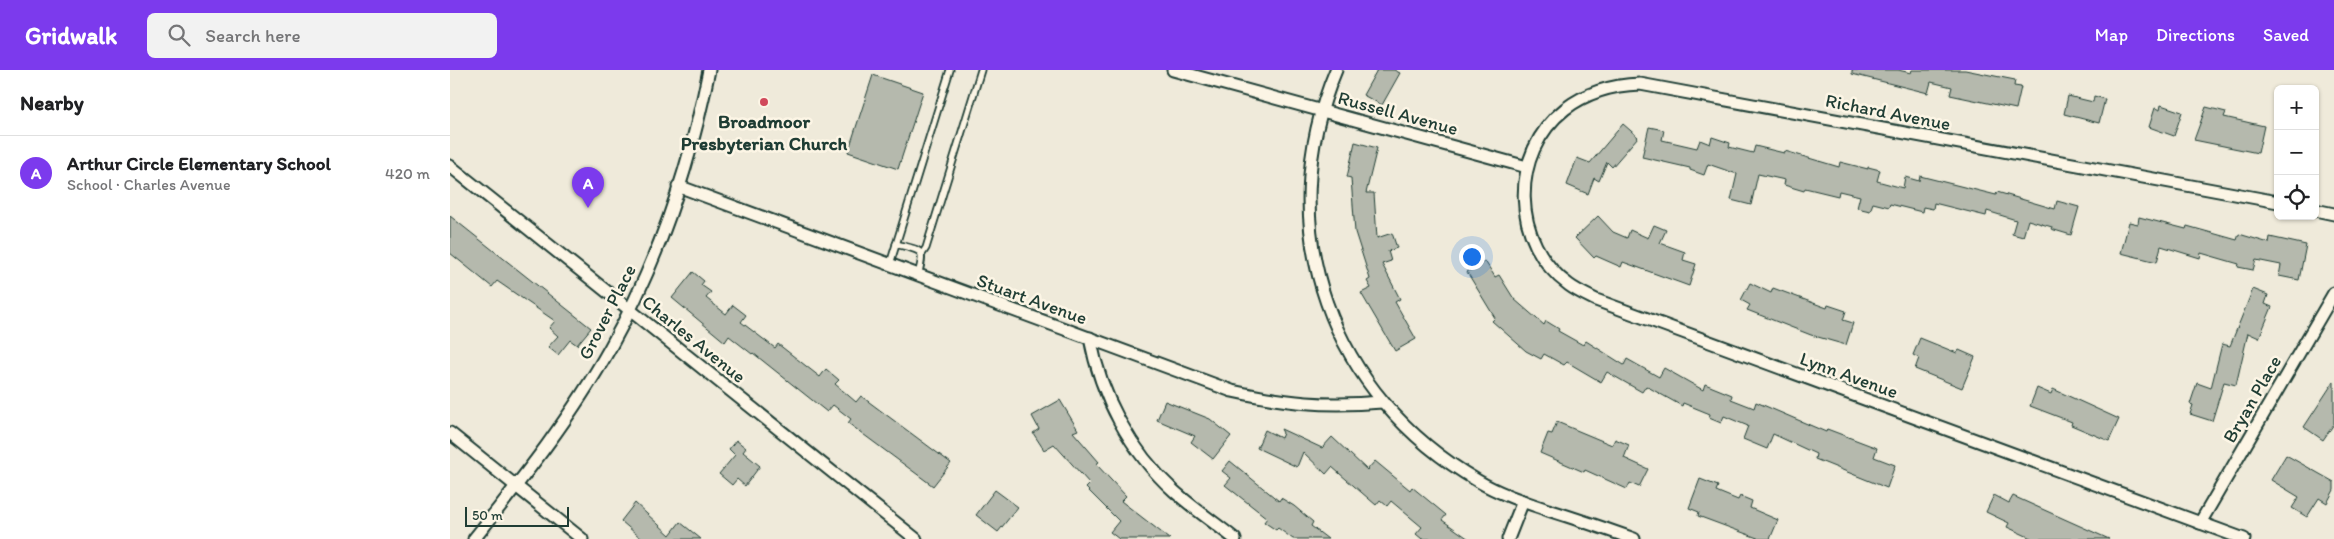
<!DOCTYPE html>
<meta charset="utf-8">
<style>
:root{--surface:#fff;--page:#f2f2f2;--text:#202124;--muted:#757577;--line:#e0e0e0;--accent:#7c3aed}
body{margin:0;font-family:Itim,sans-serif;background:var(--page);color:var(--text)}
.controls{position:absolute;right:15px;top:15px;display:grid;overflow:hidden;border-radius:8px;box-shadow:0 1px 4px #0004}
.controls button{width:45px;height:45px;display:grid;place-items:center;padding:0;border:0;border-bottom:1px solid var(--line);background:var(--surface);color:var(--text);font:25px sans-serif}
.scale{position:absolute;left:15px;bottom:12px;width:104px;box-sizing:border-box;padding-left:5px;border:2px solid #1f3d34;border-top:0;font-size:14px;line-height:18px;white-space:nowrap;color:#1f3d34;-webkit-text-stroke:4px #fcf5e5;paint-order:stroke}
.you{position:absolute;left:1021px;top:186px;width:18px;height:18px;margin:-12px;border:4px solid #fff;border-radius:50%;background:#1a73e8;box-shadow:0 0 0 8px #1a73e833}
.badge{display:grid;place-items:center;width:32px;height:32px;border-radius:50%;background:var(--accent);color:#fff;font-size:16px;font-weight:700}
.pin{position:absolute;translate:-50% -41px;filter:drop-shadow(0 1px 2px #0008)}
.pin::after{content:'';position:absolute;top:26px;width:18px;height:15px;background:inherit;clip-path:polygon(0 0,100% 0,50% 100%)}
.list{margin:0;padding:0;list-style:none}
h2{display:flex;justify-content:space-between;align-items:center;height:65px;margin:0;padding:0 20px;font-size:21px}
h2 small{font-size:16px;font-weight:400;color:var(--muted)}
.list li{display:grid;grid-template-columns:32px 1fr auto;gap:15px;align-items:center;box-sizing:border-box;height:75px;padding:0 20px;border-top:1px solid var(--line)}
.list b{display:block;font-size:19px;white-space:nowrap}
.list p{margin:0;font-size:16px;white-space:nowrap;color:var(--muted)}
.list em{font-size:16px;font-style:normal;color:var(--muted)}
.icon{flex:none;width:28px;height:28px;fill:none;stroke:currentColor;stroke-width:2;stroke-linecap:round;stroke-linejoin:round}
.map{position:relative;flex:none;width:1884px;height:469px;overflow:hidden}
header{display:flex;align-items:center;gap:30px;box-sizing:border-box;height:70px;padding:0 25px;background:var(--accent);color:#fff}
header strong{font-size:24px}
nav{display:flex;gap:28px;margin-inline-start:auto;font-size:18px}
.search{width:350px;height:45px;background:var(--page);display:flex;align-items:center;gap:12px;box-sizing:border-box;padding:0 18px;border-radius:8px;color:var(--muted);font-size:19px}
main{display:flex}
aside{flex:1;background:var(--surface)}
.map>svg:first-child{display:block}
.building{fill:#b5b9ad;stroke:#1f3d34}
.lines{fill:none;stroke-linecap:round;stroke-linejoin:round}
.lane-casing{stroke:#1f3d34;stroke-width:9}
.street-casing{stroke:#1f3d34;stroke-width:15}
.lane{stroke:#fcf5e5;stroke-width:5.5}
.street{stroke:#fcf5e5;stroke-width:11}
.poi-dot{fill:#d1495b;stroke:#fcf5e5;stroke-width:2}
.labels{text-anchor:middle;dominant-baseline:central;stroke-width:5;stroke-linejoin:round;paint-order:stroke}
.street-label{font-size:19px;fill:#1f3d34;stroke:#fcf5e5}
.poi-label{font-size:19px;font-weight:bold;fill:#1f3d34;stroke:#fcf5e5}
</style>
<header>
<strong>Gridwalk</strong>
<div class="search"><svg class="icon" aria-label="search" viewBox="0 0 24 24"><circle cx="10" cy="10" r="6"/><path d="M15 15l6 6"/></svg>Search here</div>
<nav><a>Map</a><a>Directions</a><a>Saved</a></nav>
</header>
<main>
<aside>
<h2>Nearby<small></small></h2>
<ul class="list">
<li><span class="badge">A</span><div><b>Arthur Circle Elementary School</b><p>School · Charles Avenue</p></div><em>420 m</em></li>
</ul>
</aside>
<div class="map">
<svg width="1884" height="469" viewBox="0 0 1884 469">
<rect width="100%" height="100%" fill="#efeada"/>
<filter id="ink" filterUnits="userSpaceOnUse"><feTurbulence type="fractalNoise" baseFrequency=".02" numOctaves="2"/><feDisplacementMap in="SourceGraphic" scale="10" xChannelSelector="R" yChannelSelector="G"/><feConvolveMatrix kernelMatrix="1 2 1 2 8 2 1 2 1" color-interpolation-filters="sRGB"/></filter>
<g filter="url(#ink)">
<g class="building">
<path d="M927 0H944L950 3 932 35 913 25Z"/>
<path d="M1402 0H1448L1461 3 1462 0H1515L1565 10 1564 16 1571 17 1566 39 1500 25 1502 17 1481 12 1478 23 1402 4Z"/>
<path d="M423 5 473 22 448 99 398 82Z"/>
<path d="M1618 26 1643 32 1644 26 1655 29 1649 53 1614 44Z"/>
<path d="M1711 35 1732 42 1724 66 1699 57 1705 38 1710 40Z"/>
<path d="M1756 37 1776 42 1774 47 1814 56 1808 83 1744 70Z"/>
<path d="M1173 54 1188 67 1162 97 1157 92 1149 111 1144 108 1138 124 1117 115 1127 88 1140 93Z"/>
<path d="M1199 57 1214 60 1212 70 1247 78 1250 70 1260 74 1262 67 1280 73 1279 77 1303 83 1305 76 1334 83 1335 81 1389 97 1390 92 1418 99V97L1430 100 1427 111 1453 118 1455 107 1469 111 1470 106 1546 125 1547 122 1605 139 1607 131 1629 137 1621 165 1601 159 1602 157 1578 150 1573 167 1562 164 1566 150 1537 141 1536 146 1484 133 1483 139 1473 137 1472 142 1440 134 1439 137 1423 133 1420 141 1407 138 1410 126 1389 121 1388 126 1355 118 1354 121 1334 115 1335 110 1308 104 1301 135 1281 130 1287 104 1258 94 1254 105 1240 100V98L1192 87Z"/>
<path d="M905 72 927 78 916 123H924L927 168 942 163 947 178 938 181 941 191 932 194 950 229 945 232 966 269 945 281 911 223 921 218 917 211 920 209 905 162 901 108 897 107Z"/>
<path d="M0 146 141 258 127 275 120 270 108 285 98 277 108 266 99 258 105 251 47 211 42 217 0 183Z"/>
<path d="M1148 146 1163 162 1177 168 1180 160 1198 168 1204 155 1216 160 1210 173 1235 182 1233 190 1246 194 1239 216 1173 192 1171 197 1146 186 1144 188 1125 168Z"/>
<path d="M1689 147 1736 159 1737 156 1787 170 1789 164 1819 173 1820 167 1856 175 1849 210 1829 206 1831 195 1806 190 1803 200 1788 197 1789 194 1751 183 1750 188 1711 176 1707 192 1671 183 1679 152 1688 154Z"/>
<path d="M1035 191 1045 207 1049 205 1064 229 1094 255 1096 251 1109 259 1108 261 1133 275 1136 271 1174 295 1177 289 1209 307 1214 298 1253 320 1255 314 1282 325 1281 329 1304 338 1306 332 1376 362 1377 359 1427 378 1424 387 1445 395 1437 418 1365 389 1366 384 1323 364 1317 379 1293 369 1298 356 1274 346 1271 353 1259 348 1260 344 1233 333 1232 336 1196 316 1192 322 1157 302 1151 312 1117 292 1114 295 1094 284 1091 289 1076 281 1042 251 1045 248 1017 202Z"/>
<path d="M243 202 254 211 251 215 261 222 256 228 276 244 283 235 296 245 291 252 325 278 328 274 370 307 376 299 389 310 385 314 406 332 411 326 501 393 483 416 398 353 401 349 383 335 377 342 303 283 302 284 279 266 275 272 222 228Z"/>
<path d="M1300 213 1321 223 1323 218 1377 238 1378 235 1396 241 1393 250 1403 253 1396 275 1361 265 1297 240 1300 235 1291 230Z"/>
<path d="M1803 219 1818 225 1815 234 1822 237 1809 268 1798 263 1786 315 1774 312 1762 351 1740 344 1743 335 1740 334 1747 313 1761 318 1772 274 1780 276Z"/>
<path d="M1470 268 1507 283 1509 280 1525 287 1512 318 1465 299 1469 288 1463 285Z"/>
<path d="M1884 311V354L1873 370 1854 357Z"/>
<path d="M1587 318 1601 324 1603 319 1669 349 1659 371 1621 355 1622 352 1580 336Z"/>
<path d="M610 330 628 360 623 362 649 392 646 394 676 426 671 431 720 469H669L660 462 669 451 636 418 640 414 604 374 594 380 583 363 589 359 582 346Z"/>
<path d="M715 331 760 349 781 366 763 389 741 372 745 366 707 350Z"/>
<path d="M1107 352 1162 375 1165 369 1179 375 1174 388 1198 399 1189 417 1180 413 1177 419 1135 400 1134 402 1090 383 1098 363 1102 364Z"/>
<path d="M831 359 872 378 882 367 917 400 925 391 960 420 962 417 996 445 992 450 1019 469H972L966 464 972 457 941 431 937 436 930 430 926 435 882 397 876 404 853 382 847 397 807 378 815 360 831 368 833 363Z"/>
<path d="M286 370 296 378 293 382 310 396 295 416 287 409 282 415 269 404 285 385 279 379Z"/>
<path d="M1836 385 1884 412V420L1877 433 1869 428 1857 447 1842 438 1849 427 1821 410Z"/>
<path d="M780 391 829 431 831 428 844 436 863 452 861 456 878 469H843L828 458 826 460 814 452 817 448 775 415 781 408 772 401Z"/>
<path d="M1250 409 1268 416 1266 421 1288 430 1290 426 1302 431 1300 438 1328 450 1320 469H1310L1248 446 1249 442 1239 438Z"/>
<path d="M545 420 568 437 548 462 526 445Z"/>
<path d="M1544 425 1559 433 1563 426 1659 469H1583L1557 457 1559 453 1536 442Z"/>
<path d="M185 433 220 465 230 452 251 469H192L171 451Z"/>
</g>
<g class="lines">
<defs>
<g id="lane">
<path d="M446 174C471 181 476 177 468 205"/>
<path d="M472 184 476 178 531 0"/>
<path d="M440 194 500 0"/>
</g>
<g id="street">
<path d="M723 0 1077 97"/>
<path d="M886 0C819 158 881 326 1028 411 1050 424 1075 432 1098 440 1127 449 1156 459 1184 469"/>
<path d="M0 96 466 469"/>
<path d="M228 116 782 321C837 333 876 337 932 332"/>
<path d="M1865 140 1884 144"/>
<path d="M640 268C651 326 680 381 724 421 743 438 765 453 785 469"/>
<path d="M0 363 132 469"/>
<path d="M1750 453 1884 223"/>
<path d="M24 469C73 408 122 346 160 278 208 192 240 96 259 0"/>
<path d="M1058 469 1073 431"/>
<path d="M1794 469 1146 230C1136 225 1127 221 1119 215 1061 173 1059 83 1115 39 1137 22 1163 15 1190 14L1828 132"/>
</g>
</defs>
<use href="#lane" class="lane-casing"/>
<use href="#street" class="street-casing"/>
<use href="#lane" class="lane"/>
<use href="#street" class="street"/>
</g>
</g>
<circle class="poi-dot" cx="314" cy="32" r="5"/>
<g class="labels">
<g class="street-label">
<text transform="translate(1438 42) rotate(11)">Richard Avenue</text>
<text transform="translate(948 43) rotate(15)">Russell Avenue</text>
<text transform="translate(582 229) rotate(20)">Stuart Avenue</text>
<text transform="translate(157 242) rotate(-63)">Grover Place</text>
<text transform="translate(244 269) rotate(39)">Charles Avenue</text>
<text transform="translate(1399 305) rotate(20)">Lynn Avenue</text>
<text transform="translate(1802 329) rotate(-60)">Bryan Place</text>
</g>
<g class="poi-label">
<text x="314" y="51">Broadmoor<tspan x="314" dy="22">Presbyterian Church</tspan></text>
</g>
</g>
</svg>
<div class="controls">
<button>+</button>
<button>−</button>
<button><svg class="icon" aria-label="locate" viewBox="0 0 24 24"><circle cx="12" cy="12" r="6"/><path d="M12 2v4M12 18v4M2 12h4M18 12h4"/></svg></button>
</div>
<div class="scale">50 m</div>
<div class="you"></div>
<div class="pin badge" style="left:138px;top:138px">A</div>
</div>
</main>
